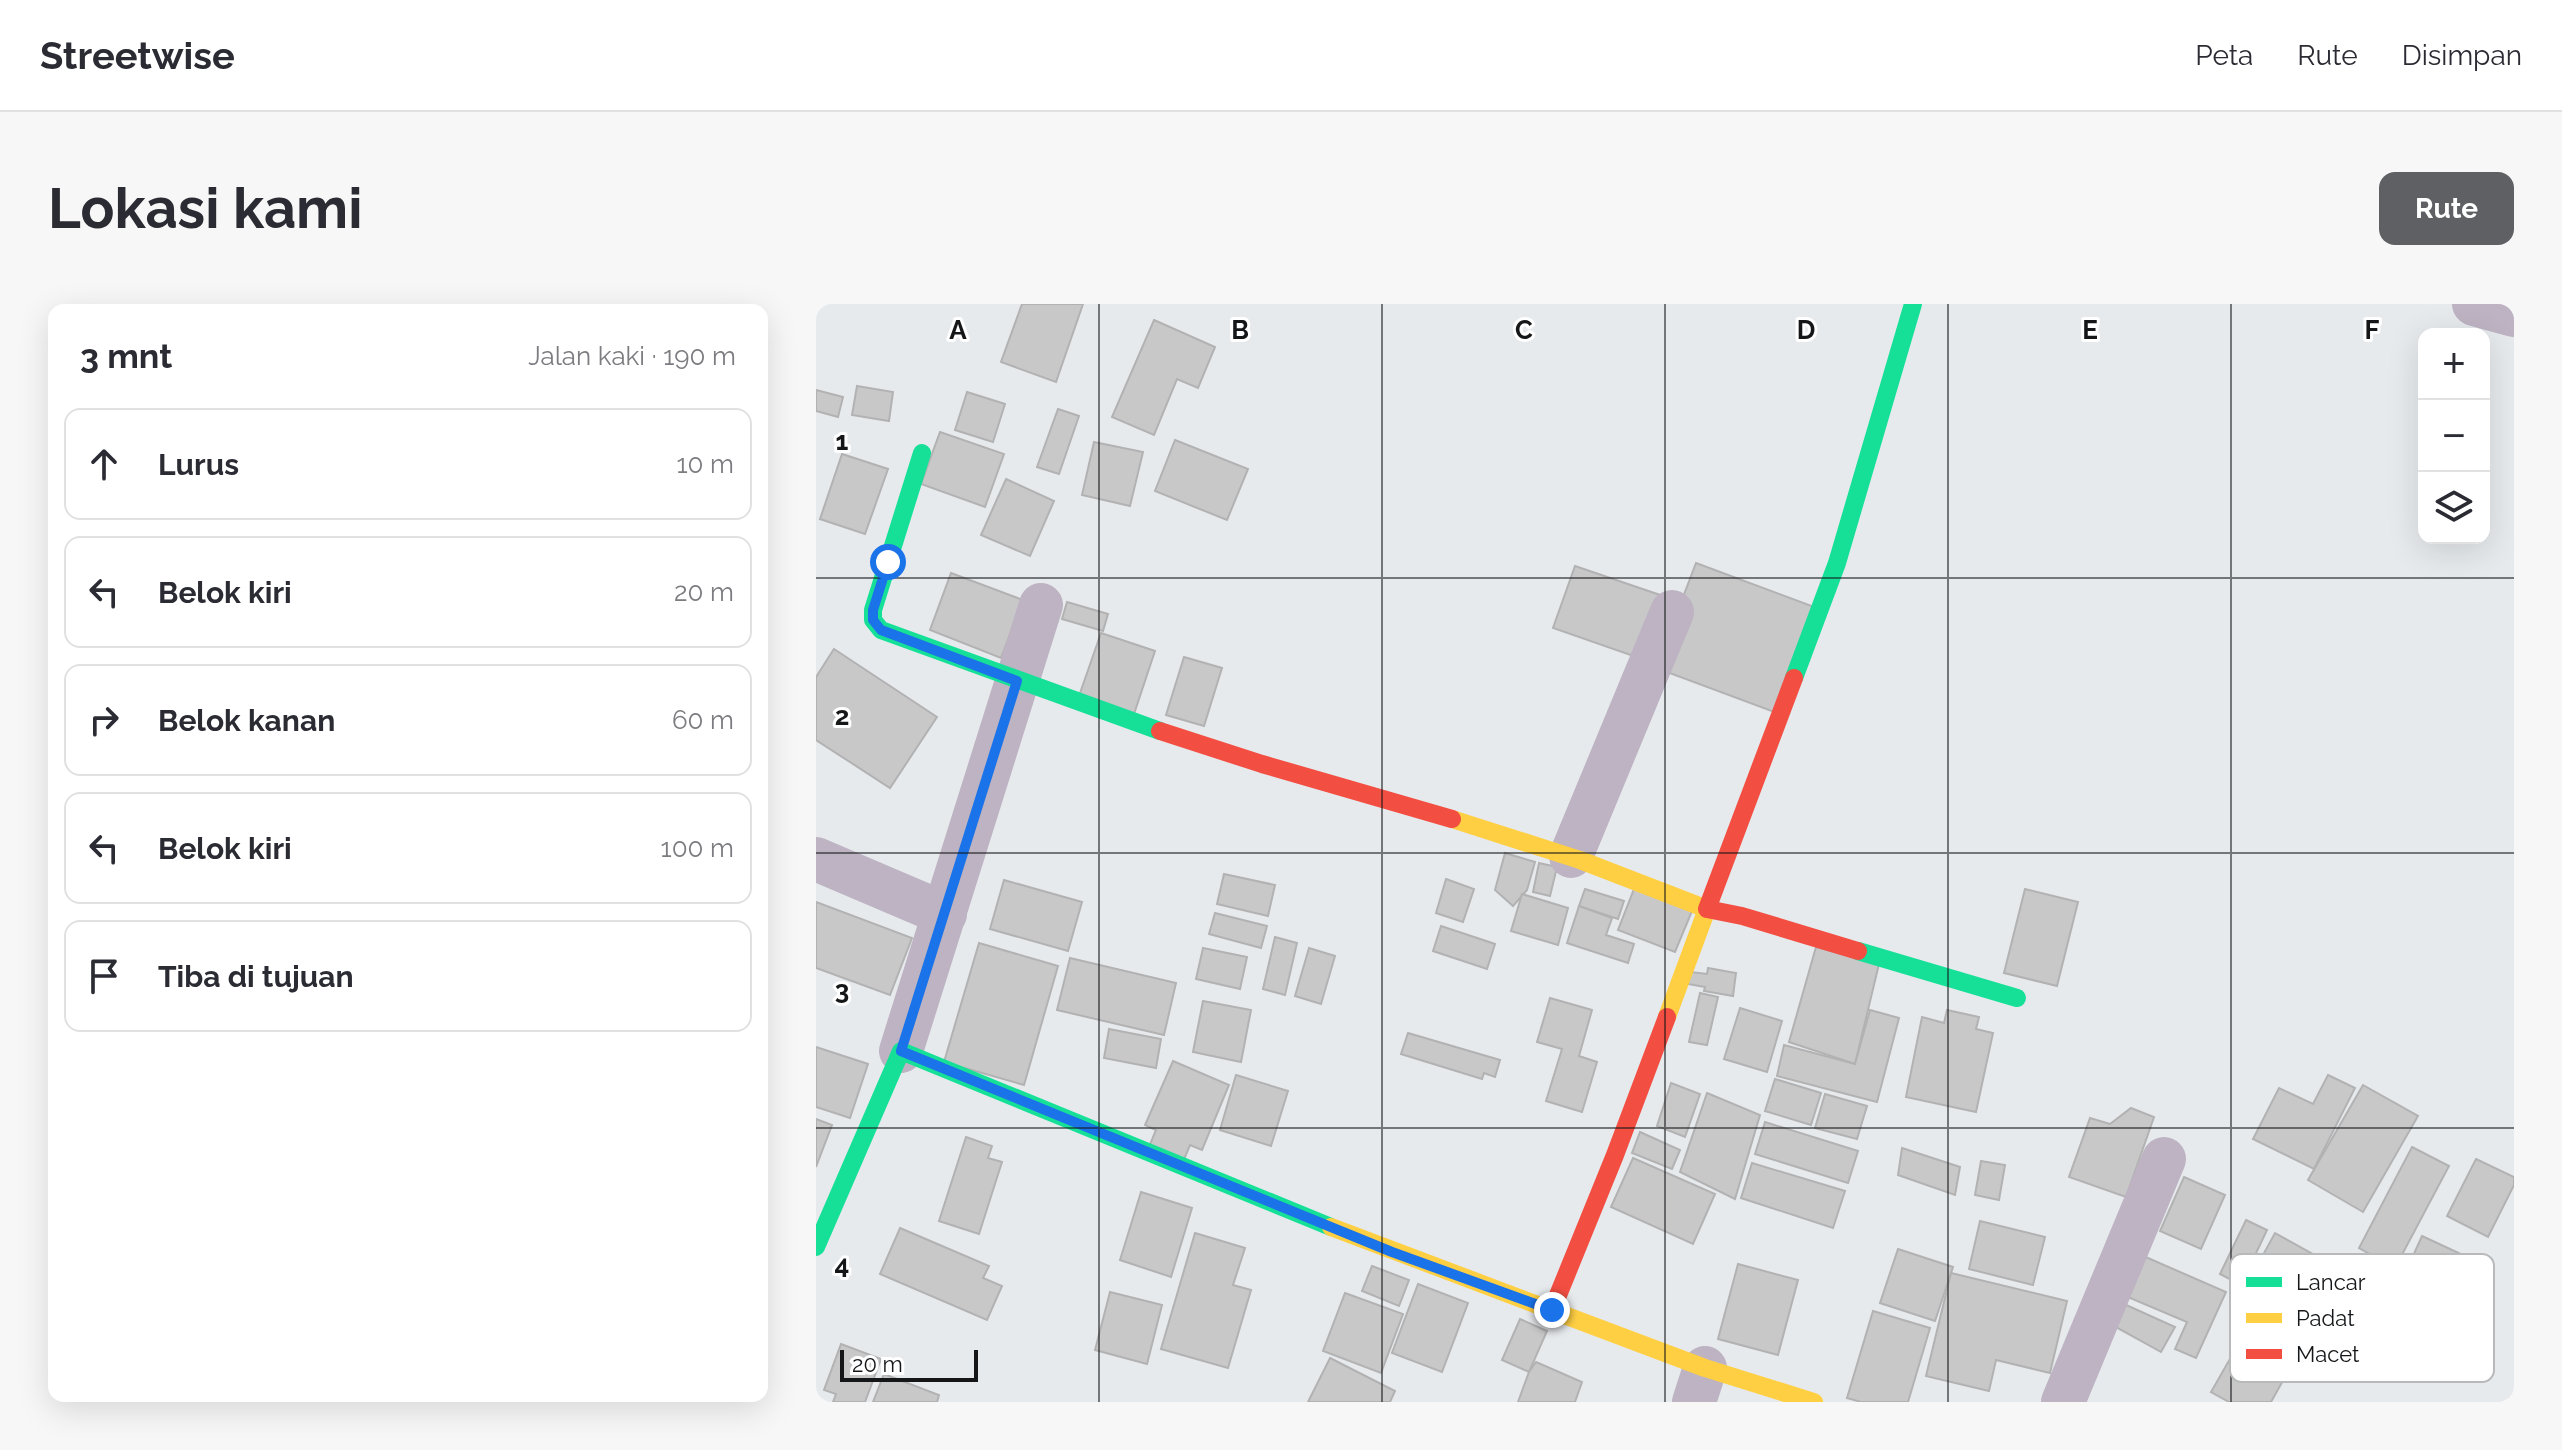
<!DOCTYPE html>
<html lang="id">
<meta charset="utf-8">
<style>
:root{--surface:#fff;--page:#f7f7f7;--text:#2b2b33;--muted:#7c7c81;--line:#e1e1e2;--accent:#5e6063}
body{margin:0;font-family:Raleway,sans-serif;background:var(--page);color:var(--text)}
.controls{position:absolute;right:24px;top:24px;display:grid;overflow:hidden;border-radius:16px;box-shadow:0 8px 32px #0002}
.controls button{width:72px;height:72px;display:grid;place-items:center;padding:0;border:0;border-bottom:2px solid var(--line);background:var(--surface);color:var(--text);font:40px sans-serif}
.scale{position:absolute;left:24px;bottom:20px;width:138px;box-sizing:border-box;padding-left:8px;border:4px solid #141618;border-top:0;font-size:22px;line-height:28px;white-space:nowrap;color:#141618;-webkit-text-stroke:6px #fff;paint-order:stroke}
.stop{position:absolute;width:24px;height:24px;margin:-18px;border:6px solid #1a73e8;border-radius:50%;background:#fff}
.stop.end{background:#1a73e8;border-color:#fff;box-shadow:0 2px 8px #0008}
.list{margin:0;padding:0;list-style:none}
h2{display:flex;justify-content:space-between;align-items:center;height:104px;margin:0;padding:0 32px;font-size:34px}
h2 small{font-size:26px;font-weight:400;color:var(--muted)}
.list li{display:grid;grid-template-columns:52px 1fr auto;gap:24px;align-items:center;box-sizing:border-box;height:112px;margin:0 16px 16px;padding:0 16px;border:2px solid var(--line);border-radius:16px}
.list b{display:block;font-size:30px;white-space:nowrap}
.list em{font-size:26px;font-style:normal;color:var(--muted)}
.icon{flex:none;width:44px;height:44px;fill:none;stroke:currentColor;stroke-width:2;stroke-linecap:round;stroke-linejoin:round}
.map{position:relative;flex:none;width:1698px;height:1098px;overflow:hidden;border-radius:16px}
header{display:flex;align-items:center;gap:48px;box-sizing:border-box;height:112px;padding:0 40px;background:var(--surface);border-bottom:2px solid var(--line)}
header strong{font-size:38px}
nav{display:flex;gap:44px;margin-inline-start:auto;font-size:28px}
.intro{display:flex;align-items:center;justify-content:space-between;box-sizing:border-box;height:192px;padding:0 48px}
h1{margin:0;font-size:56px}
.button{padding:20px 36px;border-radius:16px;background:var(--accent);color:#fff;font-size:28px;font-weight:700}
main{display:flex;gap:48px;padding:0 48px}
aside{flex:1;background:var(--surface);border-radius:16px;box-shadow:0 8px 32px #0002}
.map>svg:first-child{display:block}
.building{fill:#c9c8c9;stroke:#b2b2b3;stroke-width:2}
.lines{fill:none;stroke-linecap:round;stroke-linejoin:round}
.street{stroke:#bdb3c2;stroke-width:44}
.fast{stroke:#16e098;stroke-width:18}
.slow{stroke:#ffcf43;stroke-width:18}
.jam{stroke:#f24e42;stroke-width:18}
.route{stroke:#1a73e8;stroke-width:10}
.grid{fill:none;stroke:#141618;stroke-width:2;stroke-opacity:0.55}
.key{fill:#fff;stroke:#b8b9ba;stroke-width:2}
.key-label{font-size:22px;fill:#141618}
.grid-label{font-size:26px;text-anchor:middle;font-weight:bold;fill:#141618;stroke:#fff;stroke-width:6;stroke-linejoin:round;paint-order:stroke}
</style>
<header>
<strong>Streetwise</strong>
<nav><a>Peta</a><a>Rute</a><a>Disimpan</a></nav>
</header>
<div class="intro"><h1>Lokasi kami</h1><a class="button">Rute</a></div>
<main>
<aside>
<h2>3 mnt<small>Jalan kaki · 190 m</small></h2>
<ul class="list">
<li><svg class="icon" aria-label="ahead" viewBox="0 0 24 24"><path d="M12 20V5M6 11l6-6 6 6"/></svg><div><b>Lurus</b></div><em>10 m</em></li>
<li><svg class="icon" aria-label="left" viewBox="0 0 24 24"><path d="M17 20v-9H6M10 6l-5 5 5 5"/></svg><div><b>Belok kiri</b></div><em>20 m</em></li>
<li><svg class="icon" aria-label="right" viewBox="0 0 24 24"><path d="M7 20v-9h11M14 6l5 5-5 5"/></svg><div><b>Belok kanan</b></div><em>60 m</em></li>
<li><svg class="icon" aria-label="left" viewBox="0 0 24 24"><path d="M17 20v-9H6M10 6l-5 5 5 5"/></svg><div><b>Belok kiri</b></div><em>100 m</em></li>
<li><svg class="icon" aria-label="arrive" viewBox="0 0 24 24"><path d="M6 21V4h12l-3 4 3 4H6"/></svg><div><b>Tiba di tujuan</b></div></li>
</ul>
</aside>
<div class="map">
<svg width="1698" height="1098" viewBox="0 0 1698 1098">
<rect width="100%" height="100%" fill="#e7eaed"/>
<g class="building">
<path d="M206 0H267L240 78 185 58Z"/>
<path d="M338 16 399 43 382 84 361 75 338 131 296 113Z"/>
<path d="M41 82 77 88 73 117 36 111Z"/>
<path d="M0 86 27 93 22 113 0 107Z"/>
<path d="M151 88 189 100 177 138 139 126Z"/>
<path d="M242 105 263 112 243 170 221 163Z"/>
<path d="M124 128 188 150 169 203 105 180Z"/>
<path d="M359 136 432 165 411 216 339 187Z"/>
<path d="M278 138 327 148 314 202 266 191Z"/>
<path d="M26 150 72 165 49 230 4 215Z"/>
<path d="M190 175 238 197 214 252 165 231Z"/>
<path d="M880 259 1001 304 961 409 840 364Z"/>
<path d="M759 262 847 292 826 355 737 324Z"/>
<path d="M135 269 207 296 185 354 114 326Z"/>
<path d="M251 298 292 310 287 327 246 315Z"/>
<path d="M285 329 339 347 318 410 263 392Z"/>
<path d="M18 345 121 413 74 484 0 436V373Z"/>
<path d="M368 353 406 364 388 422 350 411Z"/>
<path d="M689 549 719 558 711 586 697 602 679 586Z"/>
<path d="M723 559 741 563 734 592 717 588Z"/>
<path d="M408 570 459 581 452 612 401 600Z"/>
<path d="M630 575 658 585 647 618 620 609Z"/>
<path d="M188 576 266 598 252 647 174 625Z"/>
<path d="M769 585 808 597 802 615 763 602Z"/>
<path d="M818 585 876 607 859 648 802 626Z"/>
<path d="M1209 585 1262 598 1241 682 1188 669Z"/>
<path d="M706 590 752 604 742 641 695 627Z"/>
<path d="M0 598 96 634 74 691 0 664Z"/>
<path d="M763 602 796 614 790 631 818 640 812 659 751 639Z"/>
<path d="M399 609 451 622 445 644 393 630Z"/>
<path d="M625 622 679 640 671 665 617 647Z"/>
<path d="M459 633 481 639 469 691 447 685Z"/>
<path d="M163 639 242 662 208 781 128 758Z"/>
<path d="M1000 643 1063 660 1039 760 973 738Z"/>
<path d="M387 644 431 653 424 685 380 675Z"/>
<path d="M493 644 519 652 505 700 479 692Z"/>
<path d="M254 654 360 679 348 731 241 706Z"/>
<path d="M892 664 920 669 917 692 888 687 889 683 872 680 875 668 891 670Z"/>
<path d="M884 689 902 693 891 741 873 738Z"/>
<path d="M734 694 776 706 763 752 781 758 766 808 730 797 746 745 721 738Z"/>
<path d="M387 697 435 706 425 758 377 748Z"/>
<path d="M924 704 966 717 951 768 908 755Z"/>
<path d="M1054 706 1083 714 1061 798 961 772 968 741 1039 760Z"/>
<path d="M1131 706 1163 713 1160 725 1177 729 1160 808 1090 793 1106 713 1128 719Z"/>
<path d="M293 725 345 735 340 764 288 754Z"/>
<path d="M592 729 684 756 679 773 668 769 666 775 585 750Z"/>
<path d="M0 743 52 760 34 814 0 803Z"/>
<path d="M357 757 413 781 386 846 374 841 367 858 333 843 340 826 329 821Z"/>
<path d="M420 771 472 787 455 842 404 826Z"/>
<path d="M1512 771 1539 784 1498 865 1437 835 1463 784 1497 800Z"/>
<path d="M959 775 1005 789 995 821 949 807Z"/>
<path d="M855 779 884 790 869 833 841 822Z"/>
<path d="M1547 781 1602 812 1547 908 1492 876Z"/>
<path d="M891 789 944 811 919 895 864 868Z"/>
<path d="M1009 790 1051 802 1041 835 999 824Z"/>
<path d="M1315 804 1338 813 1310 893 1253 873 1274 814 1294 820Z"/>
<path d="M0 815 16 821 0 863Z"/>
<path d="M949 818 1042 847 1032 879 939 850Z"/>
<path d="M824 828 864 846 856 865 816 849Z"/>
<path d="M150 833 176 842 172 854 186 858 163 930 123 917Z"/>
<path d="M1596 843 1633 862 1579 964 1543 944Z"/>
<path d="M1086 844 1144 863 1139 891 1082 871Z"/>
<path d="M817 854 899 890 877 940 795 903Z"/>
<path d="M1660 855 1698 873V881L1672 933 1631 912Z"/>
<path d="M1165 857 1189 861 1183 896 1159 891Z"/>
<path d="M936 859 1029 887 1017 924 925 894Z"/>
<path d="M1368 873 1409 891 1385 945 1344 927Z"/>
<path d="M325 888 376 904 355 973 304 956Z"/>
<path d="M1430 916 1451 926 1425 981 1404 970Z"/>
<path d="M1164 917 1229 933 1217 981 1153 965Z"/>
<path d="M84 924 173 962 167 974 186 982 171 1016 64 970Z"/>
<path d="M379 929 429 944 417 981 435 986 412 1064 345 1045Z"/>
<path d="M1459 929 1520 963 1468 1058 1443 1045 1465 1003 1429 984Z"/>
<path d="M1606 932 1647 951 1627 995 1586 976Z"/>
<path d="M1082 945 1137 963 1119 1017 1064 999Z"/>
<path d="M1325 951 1410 988 1380 1054 1359 1045 1371 1018 1307 991Z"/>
<path d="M922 960 982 976 962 1051 902 1035Z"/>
<path d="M556 962 593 976 583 1002 546 987Z"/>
<path d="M1135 969 1251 997 1234 1069 1180 1056 1173 1087 1110 1072Z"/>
<path d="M602 980 652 999 626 1068 576 1049Z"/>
<path d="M294 988 346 1001 331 1060 279 1046Z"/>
<path d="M529 989 587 1010 565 1069 507 1047Z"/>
<path d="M1308 1000 1359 1023 1345 1048 1298 1022Z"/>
<path d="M1057 1007 1114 1024 1092 1098H1045L1031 1094Z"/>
<path d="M704 1015 731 1027 713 1068 686 1056Z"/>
<path d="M1423 1039 1473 1066 1455 1098H1413L1395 1088Z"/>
<path d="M25 1040 65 1055 49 1098H17L20 1090 8 1086Z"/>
<path d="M514 1054 579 1087 574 1098H492Z"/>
<path d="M720 1058 766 1078 759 1098H702L713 1068Z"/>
<path d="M68 1070 123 1091 121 1098H57Z"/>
</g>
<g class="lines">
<g class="street">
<path d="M1658 0 1698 11"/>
<path d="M755 552 856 308"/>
<path d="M0 555 129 610"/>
<path d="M85 747 225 301"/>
<path d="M878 1098 889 1064"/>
<path d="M1247 1098 1348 855"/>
</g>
<g class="fast">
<path d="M106 149 57 306V316L65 326 344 427"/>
<path d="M978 374 1021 259 1097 0"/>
<path d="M1042 647 1201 694"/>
<path d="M0 943 85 747 515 923"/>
</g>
<g class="slow">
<path d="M636 515 764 556 891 605 851 713"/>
<path d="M515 923 889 1064 998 1098"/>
</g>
<g class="jam">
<path d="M978 374 891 605 926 612 1042 647"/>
<path d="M344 427 446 460 636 515"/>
<path d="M736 1006 799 851 851 713"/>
</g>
</g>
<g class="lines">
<path class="route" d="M72 258 57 306V316L65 326 201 377 85 747 576 948 736 1006"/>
</g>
<path class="grid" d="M283 0V1098M566 0V1098M849 0V1098M1132 0V1098M1415 0V1098M0 274H1698M0 549H1698M0 824H1698"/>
<rect x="1414" y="950" width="264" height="128" rx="12" class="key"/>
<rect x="1430" y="973" width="36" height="10" fill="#16e098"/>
<rect x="1430" y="1009" width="36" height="10" fill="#ffcf43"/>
<rect x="1430" y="1045" width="36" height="10" fill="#f24e42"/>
<g class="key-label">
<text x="1480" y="986">Lancar</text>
<text x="1480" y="1022">Padat</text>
<text x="1480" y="1058">Macet</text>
</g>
<g class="grid-label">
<text x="142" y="35">A</text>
<text x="424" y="35">B</text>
<text x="708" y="35">C</text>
<text x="990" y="35">D</text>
<text x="1274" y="35">E</text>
<text x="1556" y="35">F</text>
<text x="26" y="146">1</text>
<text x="26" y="421">2</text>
<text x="26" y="695">3</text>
<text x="26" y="970">4</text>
</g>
</svg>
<div class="controls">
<button>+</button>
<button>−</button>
<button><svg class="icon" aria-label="layers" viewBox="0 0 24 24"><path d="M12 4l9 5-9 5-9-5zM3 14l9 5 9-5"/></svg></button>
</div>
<div class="scale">20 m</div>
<div class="stop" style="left:72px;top:258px"></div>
<div class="stop end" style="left:736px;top:1006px"></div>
</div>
</main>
